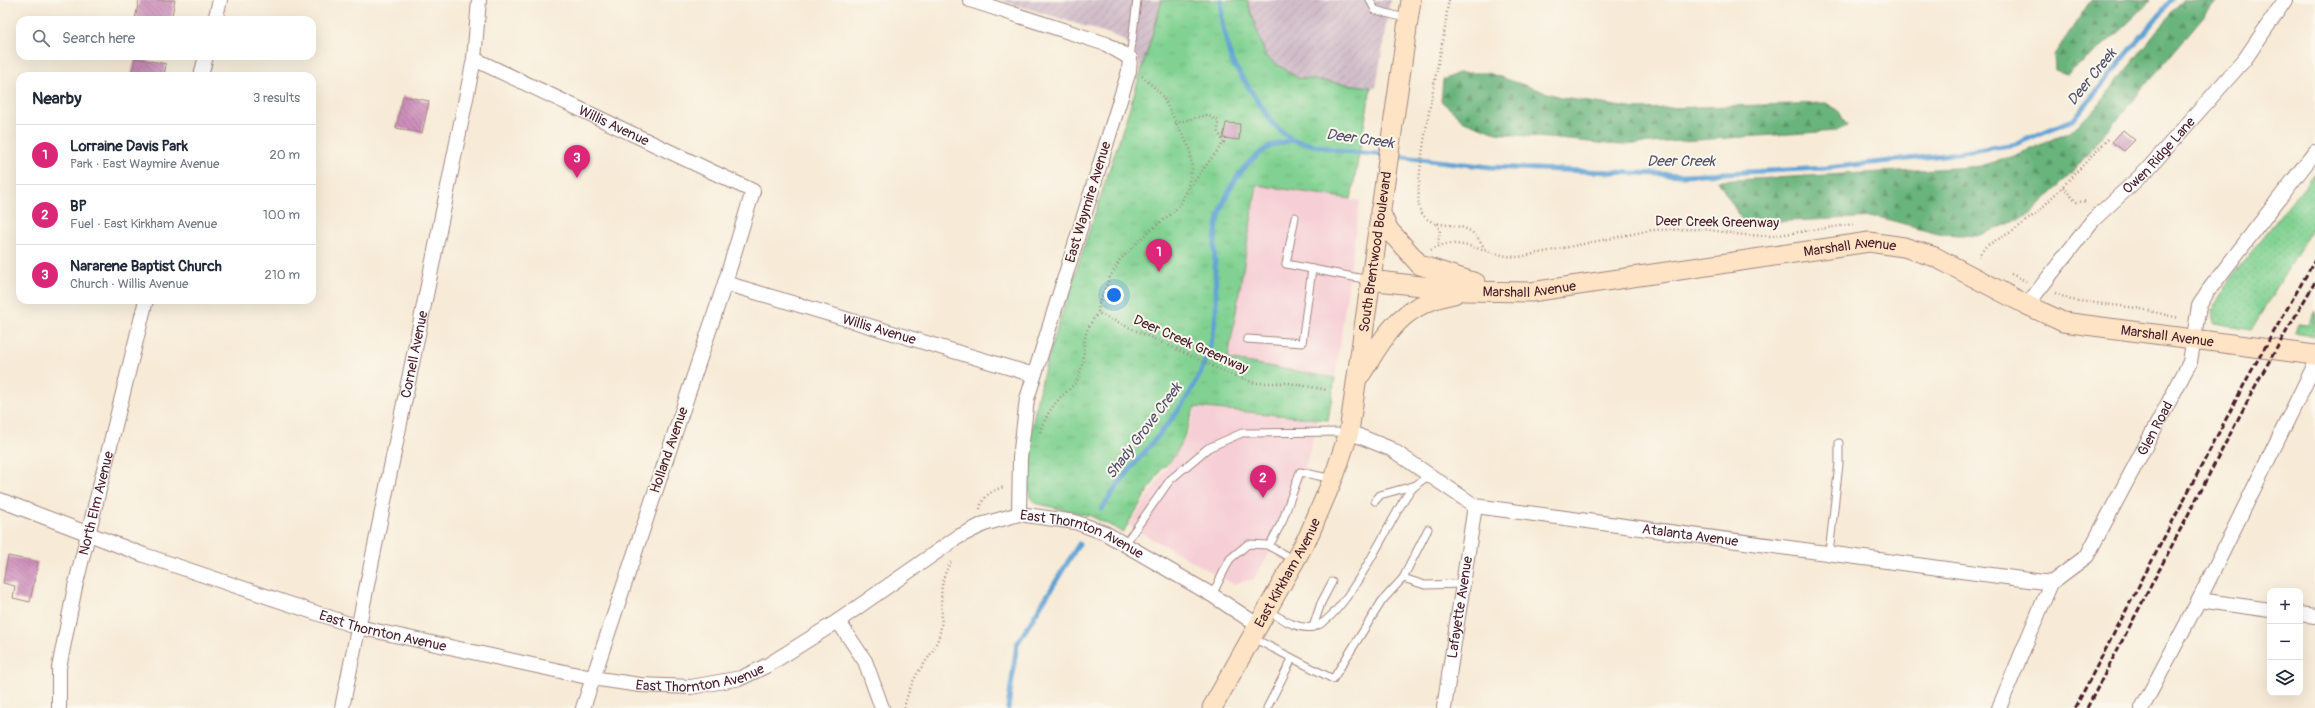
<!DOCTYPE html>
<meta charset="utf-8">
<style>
:root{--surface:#fff;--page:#f2f2f3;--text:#1f2937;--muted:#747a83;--line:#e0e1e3;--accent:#db2777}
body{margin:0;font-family:Pangolin,sans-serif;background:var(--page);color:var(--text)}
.controls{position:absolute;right:12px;bottom:12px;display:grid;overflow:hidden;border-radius:8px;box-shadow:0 4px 16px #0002}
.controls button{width:36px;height:36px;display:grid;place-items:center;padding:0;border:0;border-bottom:1px solid var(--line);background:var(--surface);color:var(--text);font:20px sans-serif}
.you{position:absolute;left:1114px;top:295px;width:14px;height:14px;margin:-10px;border:3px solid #fff;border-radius:50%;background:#1a73e8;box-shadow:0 0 0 6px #1a73e833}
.badge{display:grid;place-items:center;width:26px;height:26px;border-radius:50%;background:var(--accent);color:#fff;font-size:13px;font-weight:700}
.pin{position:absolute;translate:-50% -33px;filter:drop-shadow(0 1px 2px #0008)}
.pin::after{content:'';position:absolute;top:21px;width:14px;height:12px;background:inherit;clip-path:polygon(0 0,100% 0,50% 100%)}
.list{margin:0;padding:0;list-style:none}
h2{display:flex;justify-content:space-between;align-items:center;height:52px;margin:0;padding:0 16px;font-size:17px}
h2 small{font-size:13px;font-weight:400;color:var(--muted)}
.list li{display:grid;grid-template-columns:26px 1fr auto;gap:12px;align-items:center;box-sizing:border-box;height:60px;padding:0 16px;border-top:1px solid var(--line)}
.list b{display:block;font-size:15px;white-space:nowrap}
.list p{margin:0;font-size:13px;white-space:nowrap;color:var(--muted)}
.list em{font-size:13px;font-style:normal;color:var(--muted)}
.icon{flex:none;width:22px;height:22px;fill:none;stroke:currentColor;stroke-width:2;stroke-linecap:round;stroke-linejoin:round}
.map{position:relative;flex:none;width:2315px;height:708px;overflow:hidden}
.search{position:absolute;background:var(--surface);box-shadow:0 4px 16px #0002;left:16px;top:16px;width:300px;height:44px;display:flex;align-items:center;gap:10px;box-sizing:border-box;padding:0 14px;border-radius:12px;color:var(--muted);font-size:15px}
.panel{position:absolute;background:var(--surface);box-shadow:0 4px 16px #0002;left:16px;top:72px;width:300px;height:232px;border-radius:12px}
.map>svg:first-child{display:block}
.built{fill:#f6cfd6}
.industrial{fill:url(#industrial-furrows)}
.grass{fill:url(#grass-dots);stroke:#66785e}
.forest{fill:url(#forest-firs);stroke:#596a54}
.park{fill:url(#park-tufts);stroke:#66785e}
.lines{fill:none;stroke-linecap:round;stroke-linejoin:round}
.stream{stroke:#60a2d4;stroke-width:5}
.building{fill:url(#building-back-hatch)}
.lane-casing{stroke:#a08581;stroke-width:9}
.street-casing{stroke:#a08581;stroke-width:16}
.secondary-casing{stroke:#a08581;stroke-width:21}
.path{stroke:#a08581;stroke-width:2.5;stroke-dasharray:1 3;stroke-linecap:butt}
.lane{stroke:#fff;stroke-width:7}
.street{stroke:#fff;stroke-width:14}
.secondary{stroke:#fee4c5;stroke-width:19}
.rail{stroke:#4a1f2b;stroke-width:3;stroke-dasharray:6 3;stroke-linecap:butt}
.labels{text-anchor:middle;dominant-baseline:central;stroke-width:4;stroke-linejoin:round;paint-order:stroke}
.street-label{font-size:14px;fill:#4a1f2b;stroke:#fbf7ec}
.water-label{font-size:15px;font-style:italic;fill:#53536f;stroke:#fbf7ec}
</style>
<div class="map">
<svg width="2315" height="708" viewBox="0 0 2315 708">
<defs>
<pattern id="industrial-furrows" width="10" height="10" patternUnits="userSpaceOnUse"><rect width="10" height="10" fill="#d1bdc9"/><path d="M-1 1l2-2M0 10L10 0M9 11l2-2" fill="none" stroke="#b5a2ad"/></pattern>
<pattern id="grass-dots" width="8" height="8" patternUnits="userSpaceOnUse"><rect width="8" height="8" fill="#81d292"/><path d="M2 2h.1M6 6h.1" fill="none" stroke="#71b47e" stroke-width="1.8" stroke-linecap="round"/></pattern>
<pattern id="forest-firs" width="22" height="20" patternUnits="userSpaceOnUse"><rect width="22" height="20" fill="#68b47c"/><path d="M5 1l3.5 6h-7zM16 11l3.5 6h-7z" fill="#589266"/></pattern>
<pattern id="park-tufts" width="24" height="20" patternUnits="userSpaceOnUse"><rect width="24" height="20" fill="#81d292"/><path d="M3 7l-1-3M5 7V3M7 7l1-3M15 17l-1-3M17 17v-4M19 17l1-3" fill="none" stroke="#71b47e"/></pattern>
<pattern id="building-back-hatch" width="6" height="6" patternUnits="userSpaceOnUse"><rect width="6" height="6" fill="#cd8ebb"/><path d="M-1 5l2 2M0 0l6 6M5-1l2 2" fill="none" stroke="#a87398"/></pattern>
</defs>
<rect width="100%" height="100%" fill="#fbf7ec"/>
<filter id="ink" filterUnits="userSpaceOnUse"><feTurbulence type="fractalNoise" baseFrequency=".025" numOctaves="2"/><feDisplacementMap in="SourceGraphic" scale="8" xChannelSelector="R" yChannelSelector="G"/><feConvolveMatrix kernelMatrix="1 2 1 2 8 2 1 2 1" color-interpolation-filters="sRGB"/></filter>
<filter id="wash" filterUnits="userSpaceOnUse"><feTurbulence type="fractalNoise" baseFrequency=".012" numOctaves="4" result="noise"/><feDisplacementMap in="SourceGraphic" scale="16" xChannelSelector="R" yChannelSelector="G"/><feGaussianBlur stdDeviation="0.9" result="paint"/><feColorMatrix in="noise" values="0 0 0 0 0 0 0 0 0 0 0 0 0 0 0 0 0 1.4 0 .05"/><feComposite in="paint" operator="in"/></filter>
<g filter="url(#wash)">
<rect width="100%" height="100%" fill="#f7ebd7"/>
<g class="built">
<path d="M1257 185 1360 201 1335 378 1228 359Z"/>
<path d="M1196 408 1318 420 1299 490 1275 544 1254 579 1233 584 1129 526 1186 437Z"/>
</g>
<g class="industrial">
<path d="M1000 0H1162L1141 72 1137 56 1126 42 1113 35Z"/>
<path d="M1247 0H1390L1376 88 1298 78 1266 57Z"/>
</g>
<g class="grass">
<path d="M2315 173V224L2251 330 2214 324 2212 310 2232 276Z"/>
<path d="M2315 311V337L2295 333 2298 324 2308 325Z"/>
</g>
<g class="forest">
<path d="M2091 0H2151C2125 27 2097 52 2067 74L2055 70 2054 55Z"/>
<path d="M2182 0H2217L2070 175 2028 216 1978 236 1942 234 1878 217 1744 223 1718 181 1954 168 1981 166 2014 156 2070 132 2094 110Z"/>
<path d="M1458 73H1488L1563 98 1636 109 1826 103 1838 110 1847 126 1836 131 1620 145 1496 133 1464 121 1441 101 1443 80Z"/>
</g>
<path class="park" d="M1162 0H1247L1266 57 1298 78 1371 87 1351 199 1257 185 1228 359 1335 378 1328 420 1195 407C1188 424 1179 459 1162 468L1123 532 1091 516 1035 503 1030 497 1029 491C1025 413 1052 344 1076 271 1105 181 1137 91 1162 0Z"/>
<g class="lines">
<g class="stream">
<path d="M1221 0 1222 24 1232 62 1273 124 1292 140 1341 151 1385 155"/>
<path d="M1393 156 1491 167 1684 175 1826 168 1944 155 2016 144 2074 119 2171 0"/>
<path d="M1102 509C1130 461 1176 425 1200 374 1209 354 1215 332 1216 310 1217 287 1213 263 1215 240 1218 203 1237 166 1269 147 1275 143 1285 142 1292 140"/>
<path d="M1008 708 1017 644 1079 544"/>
</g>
</g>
<g id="blocks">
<g class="building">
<path d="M139 0H175L171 20H135Z"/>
<path d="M135 58 166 64 164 76H131Z"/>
<path d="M403 96 429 101 422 133 396 128Z"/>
<path d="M1226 123 1240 124 1239 140 1223 138Z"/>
<path d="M2123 130 2135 140 2124 151 2112 142Z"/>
<path d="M8 556 38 562 30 602 13 598 15 586 3 583Z"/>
</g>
</g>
</g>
<g filter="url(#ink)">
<use href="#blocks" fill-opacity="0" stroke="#a08581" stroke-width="1"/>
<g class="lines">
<defs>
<g id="lane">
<path d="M1370 0 1375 10 1408 19"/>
<path d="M1130 58 1137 0"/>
<path d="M1295 217 1286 264 1369 280"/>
<path d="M1247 339 1302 343 1312 269"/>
<path d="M1375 501 1380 495 1416 485"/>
<path d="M1125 544 1170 480 1208 448 1242 433 1349 432"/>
<path d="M1269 546 1282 522 1300 472 1333 479"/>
<path d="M1829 553 1839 464V443"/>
<path d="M1403 578 1428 529"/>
<path d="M1212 595 1230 559 1248 544 1267 545 1294 560"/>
<path d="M1268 611C1281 618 1297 630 1313 627 1344 621 1388 524 1407 495 1412 487 1421 481 1429 475"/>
<path d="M1313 627 1321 603 1332 582"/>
<path d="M1253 638 1333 679 1382 601 1403 578 1425 585 1463 584"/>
<path d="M1267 708 1292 659"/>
</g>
<g id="street">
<path d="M970 0 1106 44 1130 58 1129 71 1027 399 1020 458 1019 514"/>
<path d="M215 20 220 0"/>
<path id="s1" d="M474 59 753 191 725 283 583 708"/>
<path d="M201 76 206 56"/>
<path id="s2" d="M725 283 1034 375"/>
<path id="s3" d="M2027 305 2093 220 2146 171 2245 59 2285 0"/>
<path id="s4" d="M1349 432 1391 449 1475 506 2051 583"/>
<path id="s5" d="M0 500 144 555 358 627 592 678 640 685 691 687 741 678 768 665 838 621 958 537 984 524 1019 514 1075 522 1105 533 1212 595 1259 626"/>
<path d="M2199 600 2270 610"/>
<path d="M2300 614 2315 616"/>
<path d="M838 621 865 661 882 708"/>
<path id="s6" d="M59 708V668L75 587 146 300"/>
<path id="s7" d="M342 708 474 59 479 0"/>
<path id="s8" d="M1444 708 1475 506"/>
<path id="s9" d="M1999 708 2051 583 2087 556 2190 362 2199 306 2208 291 2315 152"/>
<path d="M2142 708 2199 600 2315 364"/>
</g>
<g id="secondary">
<path d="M1380 211 1388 229 1420 265 1476 283"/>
<path id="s10" d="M1369 280 1465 291 1531 292 1869 242 1904 247 1935 257 2027 305 2063 322 2315 355"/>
<path d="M1361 374C1387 332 1402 304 1454 294"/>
<path id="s11" d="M1212 708 1308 537 1335 474 1349 432 1411 0"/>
</g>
</defs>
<use href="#lane" class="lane-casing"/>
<use href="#street" class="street-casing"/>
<use href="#secondary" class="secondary-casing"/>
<g class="path">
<path d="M1449 0C1446 13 1446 26 1443 39 1438 66 1410 194 1421 212 1431 230 1455 221 1470 231 1478 236 1482 244 1486 252"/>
<path d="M1142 76 1161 94 1190 149 1192 169 1187 190 1181 203 1172 213 1148 232 1120 260 1110 277 1099 303 1098 313 1232 375 1255 383H1289L1327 390"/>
<path d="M1175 123 1207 115 1218 121V132L1224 142 1189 188"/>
<path d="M2063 187 2076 202 2087 201"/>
<path d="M1436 224 1440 230 1438 245"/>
<path d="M1431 250C1456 233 1488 257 1519 257L1652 230 1703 229 1744 235 1771 236 1854 224"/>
<path d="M1978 257 1986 246 2013 231 2039 211 2110 137"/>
<path d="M2011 274 2026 281"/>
<path d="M2055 293 2071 300 2137 308 2179 318"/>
<path d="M1040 432C1044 419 1053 404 1063 395 1069 389 1076 385 1079 376 1089 350 1076 340 1098 313"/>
<path d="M980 509C982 496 993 490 1004 487"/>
<path d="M904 708C907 696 911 684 917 674 925 662 935 650 939 636 947 609 933 591 951 562"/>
</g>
<use href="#lane" class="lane"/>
<use href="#street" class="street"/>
<use href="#secondary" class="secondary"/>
<g class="rail">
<path d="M2075 708 2248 377 2315 260"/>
<path d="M2087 708 2259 379 2315 282"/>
</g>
</g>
</g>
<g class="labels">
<g class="street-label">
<text stroke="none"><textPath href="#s1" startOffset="155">Willis Avenue</textPath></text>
<text stroke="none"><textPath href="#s3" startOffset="200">Owen Ridge Lane</textPath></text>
<text transform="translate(1088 202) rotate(-73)">East Waymire Avenue</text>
<text transform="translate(1717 222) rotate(1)">Deer Creek Greenway</text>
<text stroke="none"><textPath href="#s10" startOffset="485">Marshall Avenue</textPath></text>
<text stroke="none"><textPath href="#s11" startOffset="491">South Brentwood Boulevard</textPath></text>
<text stroke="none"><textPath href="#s10" startOffset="161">Marshall Avenue</textPath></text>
<text stroke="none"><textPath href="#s2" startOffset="161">Willis Avenue</textPath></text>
<text stroke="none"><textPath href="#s10" startOffset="821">Marshall Avenue</textPath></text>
<text transform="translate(1191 344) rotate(24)">Deer Creek Greenway</text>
<text stroke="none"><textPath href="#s7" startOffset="361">Cornell Avenue</textPath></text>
<text stroke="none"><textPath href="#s9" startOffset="325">Glen Road</textPath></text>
<text transform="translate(669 450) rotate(-71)">Holland Avenue</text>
<text stroke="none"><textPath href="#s6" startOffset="209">North Elm Avenue</textPath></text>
<text stroke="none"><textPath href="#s4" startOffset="364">Atalanta Avenue</textPath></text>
<text stroke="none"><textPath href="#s5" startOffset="1161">East Thornton Avenue</textPath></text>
<text stroke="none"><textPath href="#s11" startOffset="155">East Kirkham Avenue</textPath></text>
<text stroke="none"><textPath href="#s8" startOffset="102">Lafayette Avenue</textPath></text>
<text stroke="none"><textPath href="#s5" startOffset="405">East Thornton Avenue</textPath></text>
<text stroke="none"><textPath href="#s5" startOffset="729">East Thornton Avenue</textPath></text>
</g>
<g class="water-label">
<text transform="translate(2092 77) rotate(-51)">Deer Creek</text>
<text transform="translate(1360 139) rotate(8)">Deer Creek</text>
<text x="1681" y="161">Deer Creek</text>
<text transform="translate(1144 431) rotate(-53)">Shady Grove Creek</text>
</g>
</g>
</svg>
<div class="controls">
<button>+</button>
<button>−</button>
<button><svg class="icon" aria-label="layers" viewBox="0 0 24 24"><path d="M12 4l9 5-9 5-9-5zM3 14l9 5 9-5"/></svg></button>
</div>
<div class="you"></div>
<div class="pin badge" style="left:1159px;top:272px">1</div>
<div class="pin badge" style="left:1263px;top:498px">2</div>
<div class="pin badge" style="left:577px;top:178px">3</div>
<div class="search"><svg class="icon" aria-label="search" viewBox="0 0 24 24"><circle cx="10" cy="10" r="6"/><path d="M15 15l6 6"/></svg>Search here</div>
<section class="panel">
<h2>Nearby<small>3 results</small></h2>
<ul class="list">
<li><span class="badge">1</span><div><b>Lorraine Davis Park</b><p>Park · East Waymire Avenue</p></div><em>20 m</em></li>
<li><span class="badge">2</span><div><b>BP</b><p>Fuel · East Kirkham Avenue</p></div><em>100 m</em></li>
<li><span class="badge">3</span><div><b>Nararene Baptist Church</b><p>Church · Willis Avenue</p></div><em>210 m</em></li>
</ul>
</section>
</div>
